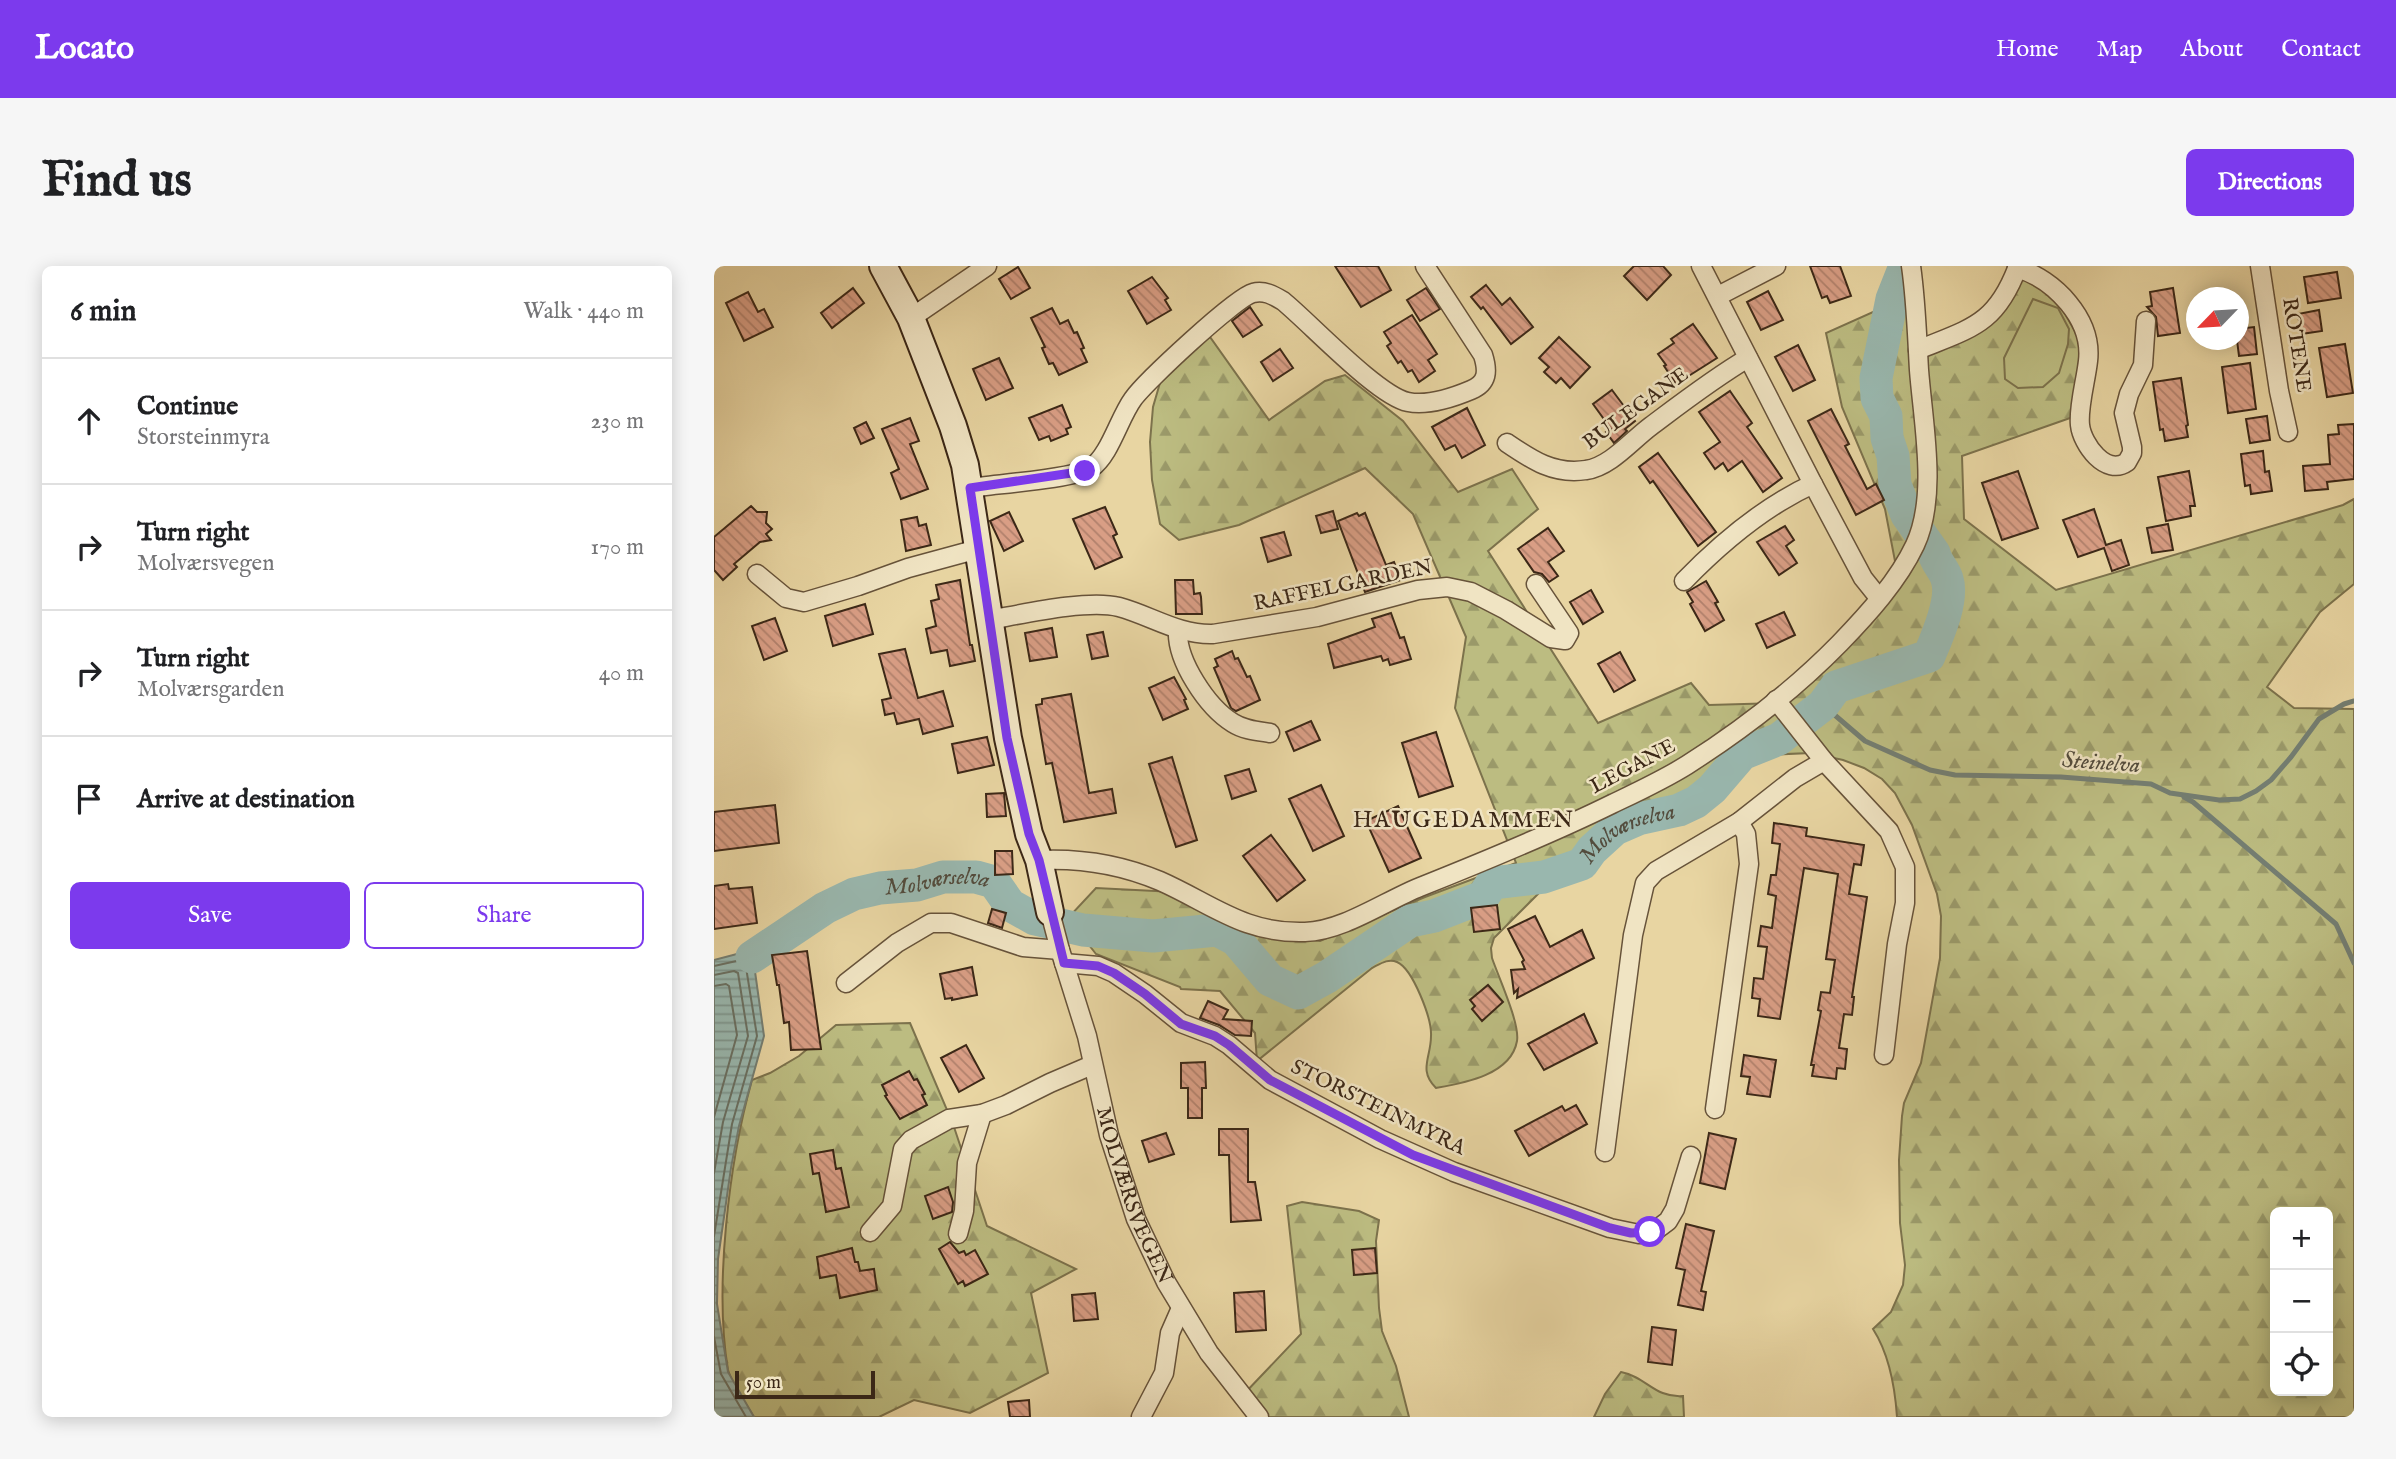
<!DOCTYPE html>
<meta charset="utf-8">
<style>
:root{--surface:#fff;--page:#f6f6f6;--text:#202124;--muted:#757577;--line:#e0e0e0;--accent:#7c3aed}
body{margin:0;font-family:"IM FELL English",serif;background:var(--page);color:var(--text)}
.controls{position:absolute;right:21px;bottom:21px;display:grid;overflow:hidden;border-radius:10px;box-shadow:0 4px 18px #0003}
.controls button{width:63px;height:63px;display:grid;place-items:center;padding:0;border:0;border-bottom:2px solid var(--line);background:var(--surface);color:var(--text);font:35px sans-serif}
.compass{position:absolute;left:1472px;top:21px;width:63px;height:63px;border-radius:50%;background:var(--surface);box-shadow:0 4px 18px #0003;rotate:245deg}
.scale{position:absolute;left:21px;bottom:18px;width:140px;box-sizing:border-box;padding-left:7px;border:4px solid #3c2817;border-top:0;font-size:19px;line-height:24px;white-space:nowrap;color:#3c2817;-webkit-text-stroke:5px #f0e4c3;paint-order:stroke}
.stop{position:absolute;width:21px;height:21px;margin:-16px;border:5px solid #7c3aed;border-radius:50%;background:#fff}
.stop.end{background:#7c3aed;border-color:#fff;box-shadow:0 2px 7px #0008}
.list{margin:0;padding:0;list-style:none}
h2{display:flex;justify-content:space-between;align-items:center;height:91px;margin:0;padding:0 28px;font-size:30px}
h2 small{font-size:23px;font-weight:400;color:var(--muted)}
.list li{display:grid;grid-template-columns:46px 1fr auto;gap:21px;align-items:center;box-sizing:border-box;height:126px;padding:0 28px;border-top:2px solid var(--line)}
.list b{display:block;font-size:26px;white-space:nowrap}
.list p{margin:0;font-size:23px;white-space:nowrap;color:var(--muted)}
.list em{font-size:23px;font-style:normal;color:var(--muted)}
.actions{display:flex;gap:14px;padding:21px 28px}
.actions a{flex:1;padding:16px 0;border:2px solid var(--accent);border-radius:10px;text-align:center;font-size:24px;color:var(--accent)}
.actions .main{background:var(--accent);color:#fff}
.icon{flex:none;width:38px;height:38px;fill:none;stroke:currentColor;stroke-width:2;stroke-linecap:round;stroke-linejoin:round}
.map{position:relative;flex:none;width:1640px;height:1151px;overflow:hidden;border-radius:10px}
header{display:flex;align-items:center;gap:42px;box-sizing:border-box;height:98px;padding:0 35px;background:var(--accent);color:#fff}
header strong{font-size:33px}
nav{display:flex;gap:38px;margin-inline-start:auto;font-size:24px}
.intro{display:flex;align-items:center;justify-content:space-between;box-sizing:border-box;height:168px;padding:0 42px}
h1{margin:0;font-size:49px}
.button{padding:18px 32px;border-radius:10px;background:var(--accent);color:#fff;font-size:24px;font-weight:700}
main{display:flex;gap:42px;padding:0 42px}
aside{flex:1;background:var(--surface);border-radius:10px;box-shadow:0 4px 18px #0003}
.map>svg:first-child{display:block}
.forest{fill:url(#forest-firs);stroke:#7c724c;stroke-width:2;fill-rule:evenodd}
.pitch{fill:#bcbc81;stroke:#7c724c;stroke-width:2}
.water{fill:url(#water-rules);stroke:#747e72;stroke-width:2}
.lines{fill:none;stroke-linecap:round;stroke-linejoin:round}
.shore{stroke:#6a7062;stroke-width:2}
.stream{stroke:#747e72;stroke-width:5}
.river{stroke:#99b7ae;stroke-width:33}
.building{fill:url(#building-back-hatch);stroke:#3c2817;stroke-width:2}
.street-casing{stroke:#67533a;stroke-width:21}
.secondary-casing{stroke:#3c2817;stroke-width:30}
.street{stroke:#f0e4c3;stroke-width:18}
.secondary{stroke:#f0e4c3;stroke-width:26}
.route{stroke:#7c3aed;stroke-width:9}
.labels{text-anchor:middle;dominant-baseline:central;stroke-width:5;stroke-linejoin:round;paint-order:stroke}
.street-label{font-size:21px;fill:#3c2817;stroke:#f0e4c3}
.water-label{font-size:23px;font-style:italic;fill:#534c3d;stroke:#f0e4c3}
.neighbourhood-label{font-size:23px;letter-spacing:2px;fill:#3c2817;stroke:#f0e4c3}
</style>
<header>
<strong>Locato</strong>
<nav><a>Home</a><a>Map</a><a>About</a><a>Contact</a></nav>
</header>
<div class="intro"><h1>Find us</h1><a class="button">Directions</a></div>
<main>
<aside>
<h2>6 min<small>Walk · 440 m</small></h2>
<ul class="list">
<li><svg class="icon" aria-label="ahead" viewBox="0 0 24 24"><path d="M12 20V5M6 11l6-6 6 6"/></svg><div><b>Continue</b><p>Storsteinmyra</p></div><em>230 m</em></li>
<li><svg class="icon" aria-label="right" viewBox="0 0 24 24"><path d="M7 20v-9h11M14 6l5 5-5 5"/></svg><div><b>Turn right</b><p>Molværsvegen</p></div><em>170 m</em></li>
<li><svg class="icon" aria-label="right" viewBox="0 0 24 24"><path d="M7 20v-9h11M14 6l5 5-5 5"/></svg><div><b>Turn right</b><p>Molværsgarden</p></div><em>40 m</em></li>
<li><svg class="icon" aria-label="arrive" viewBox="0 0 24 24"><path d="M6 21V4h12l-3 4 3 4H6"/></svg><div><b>Arrive at destination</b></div></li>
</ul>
<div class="actions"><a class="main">Save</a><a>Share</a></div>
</aside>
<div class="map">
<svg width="1640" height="1151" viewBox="0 0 1640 1151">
<defs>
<pattern id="forest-firs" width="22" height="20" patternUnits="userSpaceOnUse" patternTransform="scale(1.75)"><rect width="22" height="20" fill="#bcbc81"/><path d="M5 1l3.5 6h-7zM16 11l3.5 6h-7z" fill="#9a9969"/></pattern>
<pattern id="water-rules" width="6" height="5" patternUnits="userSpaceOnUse" patternTransform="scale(1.75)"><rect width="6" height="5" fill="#99b7ae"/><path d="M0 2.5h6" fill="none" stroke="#7e958d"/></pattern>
<pattern id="building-back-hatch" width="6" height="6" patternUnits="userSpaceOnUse" patternTransform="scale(1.75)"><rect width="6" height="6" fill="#d99e85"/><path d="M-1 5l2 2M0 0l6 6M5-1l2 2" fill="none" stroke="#b1816c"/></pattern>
</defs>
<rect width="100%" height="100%" fill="#e8d5a2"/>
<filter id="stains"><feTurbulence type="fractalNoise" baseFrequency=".00286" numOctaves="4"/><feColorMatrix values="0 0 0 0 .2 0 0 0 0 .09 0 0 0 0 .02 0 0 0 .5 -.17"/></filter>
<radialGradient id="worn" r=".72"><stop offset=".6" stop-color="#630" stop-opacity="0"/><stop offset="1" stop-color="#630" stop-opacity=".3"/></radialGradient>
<g class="forest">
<path d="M1300 7 1336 21 1367 76 1359 151 1248 190 1250 253 1342 324 1629 239 1640 233V318L1606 346 1553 421 1580 442 1640 443V1151H1183C1181 1121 1175 1088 1159 1063L1177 1046 1189 1019 1191 999 1186 957 1185 894 1188 850 1190 837 1207 797 1226 692 1227 650 1223 628 1198 559 1181 527 1168 513 1150 502 1129 494 1097 487 1049 489 1013 503 990 513 877 589 825 627 780 672 777 682 778 692C784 710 806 757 803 775 797 809 750 817 722 822 704 804 717 792 717 770 718 753 699 703 683 696 674 692 666 698 658 702L543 795 541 767 506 725 467 723 466 721 382 688 354 652 382 622 461 626 539 669 606 675 711 631 802 597 741 442 752 371 699 248 651 202 525 259 465 274 446 258 438 214 436 176 439 141 448 110 496 71 555 154 611 115 631 109 689 155 744 226 798 203 824 243 774 285 884 457 977 417 995 439 1065 437 1186 321 1171 243 1128 141 1112 67 1197 29 1203 83 1259 64ZM1561 946H1614V1125H1561Z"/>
<path d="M196 757 239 858 273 960 362 1003 317 1027 334 1107 256 1147 200 1134 165 1151H40C31 1136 19 1120 14 1104 0 1021 15 896 38 814L56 807 85 790 122 759Z"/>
<path d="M588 936 645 945 665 954 662 975 665 1042 668 1065 682 1100 695 1151H541L529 1129 587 1068 573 940Z"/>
<path d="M907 1106C933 1111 940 1132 969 1130L970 1151H880L891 1128Z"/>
</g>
<path class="pitch" d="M1319 33 1344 42 1355 63 1354 78 1345 107 1329 121 1304 122 1291 113 1290 92Z"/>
<path class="water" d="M38 684 50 770 25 860 17 902 4 993 3 1038 14 1106 40 1151H0V694Z"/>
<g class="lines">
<g class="shore">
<path d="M0 700 27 694 31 695 43 770 18 858 0 970"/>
<path d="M0 709 20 705 24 707 34 770 9 856 0 907"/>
<path d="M0 720 12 718 15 720 23 769 0 851"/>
<path d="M0 1071 7 1108 32 1151"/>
</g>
<g class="stream">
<path d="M1109 439 1151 475 1216 504 1241 509 1347 511 1437 518 1456 527 1505 534 1526 533 1542 525 1557 514 1577 491 1605 453 1630 438 1640 435"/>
<path d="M1470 531 1479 536 1622 658 1640 697"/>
</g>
<path class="river" id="s1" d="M38 691 111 642 140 628 166 622 203 619 229 611H262L280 616 296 639 321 653 369 664 439 670 503 664 522 674 556 714 584 727 613 711 696 655 720 650 769 631 778 617 830 611 868 598 878 584 901 563 924 553 965 544 982 536 998 523 1028 488 1065 473 1109 439 1122 421 1215 390C1223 371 1240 334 1233 313 1230 303 1222 297 1220 287L1193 249 1181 219 1179 190 1173 172 1172 150 1163 132 1162 112 1178 33 1191 0"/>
</g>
<g class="building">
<path d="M621 0H664L677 24 647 41Z"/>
<path d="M920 0H949L957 9 933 34 910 10Z"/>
<path d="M1096 0H1126L1137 30 1116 37 1113 30 1108 32Z"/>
<path d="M304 1 316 22 297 33 285 13Z"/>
<path d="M1623 6 1627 32 1594 37 1590 11Z"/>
<path d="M438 11 454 32 451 34 457 44 433 58 414 25Z"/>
<path d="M772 19 788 39 796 32 819 61 797 78 769 41 767 43 757 31Z"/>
<path d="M139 22 150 37 118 62 107 47Z"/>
<path d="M712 22 726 43 706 55 693 34Z"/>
<path d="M1459 22 1466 67 1444 70 1442 51 1433 41 1438 40 1436 26Z"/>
<path d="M1054 25 1069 54 1047 64 1033 36Z"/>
<path d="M34 26 44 46 50 43 59 61 30 75 12 37Z"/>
<path d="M536 41 548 59 529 71 518 55Z"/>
<path d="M338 42 346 58 354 54 360 67 363 66 370 82 367 83 373 96 345 109 339 97 335 98 328 82 331 81 317 52Z"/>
<path d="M1605 44 1608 65 1587 68 1584 48Z"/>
<path d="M698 49 723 88 714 94 721 105 705 116 698 104 694 106 687 95 684 97 673 80 677 77 670 66Z"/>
<path d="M979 58 1003 92 962 118 950 100 952 99 944 88 960 77 957 73Z"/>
<path d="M1540 61 1543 88 1525 90 1523 74 1524 63Z"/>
<path d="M845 71 876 101 856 122 847 112 842 117 830 106 835 101 825 92Z"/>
<path d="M1631 78 1639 127 1613 131 1605 82Z"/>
<path d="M1084 79 1101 114 1079 125 1061 91Z"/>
<path d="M566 83 579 102 559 115 547 96Z"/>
<path d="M285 92 299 122 272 134 259 103Z"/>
<path d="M1536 97 1542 143 1514 147 1508 101Z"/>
<path d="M1467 112 1474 159 1472 160 1474 171 1451 175 1449 163 1446 164 1439 116Z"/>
<path d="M898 124 921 155 911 163 913 165 900 177 892 166 897 163 879 138Z"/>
<path d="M1016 125 1038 157 1033 161 1068 212 1049 226 1028 195 1014 205 1009 197 1001 203 990 187 1006 176 985 146Z"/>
<path d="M348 139 357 161 352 163 354 168 337 175 335 170 325 174 315 152Z"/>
<path d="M753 142 771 179 748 192 741 179 731 184 718 161Z"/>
<path d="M1117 143 1135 178 1131 180 1153 223 1162 218 1170 234 1142 249 1094 155Z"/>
<path d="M1553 150 1556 174 1536 177 1532 153Z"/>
<path d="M196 152 205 175 196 178 214 223 187 233 177 207 185 203 168 163Z"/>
<path d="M152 156 160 172 147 178 140 162Z"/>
<path d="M1640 158V213L1613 216 1614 223 1591 225 1589 200 1616 198 1614 169 1625 168 1624 159Z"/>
<path d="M1549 185 1551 206 1555 205 1558 225 1537 228 1536 219 1531 220 1527 188Z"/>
<path d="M944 187 1002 266 984 280 939 215 936 217 925 201Z"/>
<path d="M1304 205 1324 262 1288 274 1268 217Z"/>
<path d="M1475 205 1481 240H1476L1477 250 1452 255 1444 211Z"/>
<path d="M37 240 43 246H53L52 257 58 263 52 268 57 274 46 276 20 298 23 301 9 314 0 304V271Z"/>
<path d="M391 241 403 268 399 270 408 291 381 303 359 253Z"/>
<path d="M1380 243 1392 279 1407 274 1415 299 1398 305 1390 282 1364 291 1349 254Z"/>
<path d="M619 245 624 263 607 267 602 250Z"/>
<path d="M295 246 309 275 290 285 276 255Z"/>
<path d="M643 247 645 250 651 247 672 299 680 296 687 314 651 326 624 255Z"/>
<path d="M203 251 205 260 212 258 217 279 192 285 187 254Z"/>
<path d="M1454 258 1459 284 1438 287 1433 262Z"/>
<path d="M1071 260 1080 274 1072 280 1083 297 1065 309 1043 276Z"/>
<path d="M834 262 850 285 834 296 844 310 835 316 828 308 820 306 804 283Z"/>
<path d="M570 266 577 289 554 296 547 272Z"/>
<path d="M246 314 256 379H258L261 395 236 400 233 384 217 387 212 363 222 360 217 335 225 333 222 319Z"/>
<path d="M461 314H479L480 328 486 327 487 331 488 348H462Z"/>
<path d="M992 315 1004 336 1001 337 1010 354 991 365 976 338 979 336 973 326Z"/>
<path d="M877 324 889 346 869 358 856 336Z"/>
<path d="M151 338 159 368 119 380 111 350Z"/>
<path d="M1070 346 1081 369 1053 382 1042 358Z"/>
<path d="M677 347 686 372 690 371 697 393 676 399 674 393 669 395 667 390 620 402 614 378 661 361 658 353Z"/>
<path d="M61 352 73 385 50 394 38 360Z"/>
<path d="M338 362 343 391 316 395 311 367Z"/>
<path d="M389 366 394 390 378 393 373 369Z"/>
<path d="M191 383 204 432 229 425 239 460 209 468 205 453 183 458 180 447 171 449 168 434 177 432 165 388Z"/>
<path d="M518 385 521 393 524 392 533 411 536 410 546 434 522 445 517 442 500 402 504 400 501 393Z"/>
<path d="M906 386 921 414 900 426 884 398Z"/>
<path d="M460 411 472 433 470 434 474 443 449 454 435 422Z"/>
<path d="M357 428 375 527 398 523 402 547 350 556 338 497 332 498 322 439 328 438V433Z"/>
<path d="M597 455 606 474 580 485 572 466Z"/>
<path d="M722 466 739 520 705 531 688 477Z"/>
<path d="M273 471 280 499 244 507 238 478Z"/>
<path d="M458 491 483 574 462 581 435 498Z"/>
<path d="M535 503 542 525 518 533 511 510Z"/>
<path d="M607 519 630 570 599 585 575 533Z"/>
<path d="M290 527 292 550 273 551 272 528Z"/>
<path d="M61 539 65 577 0 585V546Z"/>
<path d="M684 540 707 592 675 606 652 555Z"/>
<path d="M1060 557 1093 562 1092 570 1150 579 1147 599 1140 598 1135 628 1153 631 1138 731H1140L1138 749 1130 748 1125 782 1133 783 1131 803 1123 802 1122 813 1098 810 1100 799H1097L1107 745 1104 744 1107 726 1116 727 1121 694 1112 693 1124 608 1090 602 1066 753 1044 750 1046 733 1038 732 1040 712 1049 713 1053 681 1044 680 1047 660 1058 662 1062 630 1054 628 1057 609H1062L1066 578 1058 577Z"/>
<path d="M557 569 591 614 563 635 529 590Z"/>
<path d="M281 585H298L299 608 281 609Z"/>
<path d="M14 618 15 623 38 621 43 657 0 663V620Z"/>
<path d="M783 639 786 663 760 666 757 642Z"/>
<path d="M278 643 292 647 288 662 274 657Z"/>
<path d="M821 650 836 681 868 664 880 692 803 732 804 723 800 727 797 704 811 703 808 696 810 694 794 663Z"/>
<path d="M93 685 107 783 77 784 75 756 70 757 65 719H63L58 689Z"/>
<path d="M258 701 263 729 238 734V732L231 733 226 708Z"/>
<path d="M774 719 789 736 768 755 758 743 761 740 756 734Z"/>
<path d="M494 735 514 744 509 753 538 755 537 770 521 769 505 759 486 752Z"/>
<path d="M870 748 883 777 830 804 814 778Z"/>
<path d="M252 779 270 812 245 826 227 792Z"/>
<path d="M1030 789 1062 794 1056 831 1033 828 1036 811 1027 810Z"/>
<path d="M491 796 492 822H488V852H474V822H467V797Z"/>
<path d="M195 805 200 814 203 813 211 828 208 829 213 839 186 853 171 830 173 829 168 819Z"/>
<path d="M862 839 873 858 815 890 801 865 848 840 851 845Z"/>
<path d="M505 863H534V916H541L547 954 517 956 515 889H505Z"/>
<path d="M452 867 460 888 435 896 428 875Z"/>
<path d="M995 867 1022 873 1011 923 986 917Z"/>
<path d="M119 884 122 903 127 902 135 941 112 946 105 907 99 908 96 888Z"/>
<path d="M234 921 239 936 238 946 219 953 211 930Z"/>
<path d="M972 958 1000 965 987 1025 992 1026 989 1044 964 1039 971 1004 962 1002Z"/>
<path d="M236 976 245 987 250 985 252 989 261 984 274 1008 251 1020 249 1015 244 1018 225 983Z"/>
<path d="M138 982 141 996H144L146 1005 160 1003 163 1024 126 1032 122 1009 106 1012 103 991Z"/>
<path d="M661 982 663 1007 640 1009 638 984Z"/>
<path d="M550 1025 552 1064 522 1066 520 1027Z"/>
<path d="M381 1027 384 1053 360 1055 358 1029Z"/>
<path d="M938 1061 962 1064 958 1099 934 1096Z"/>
<path d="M315 1134 316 1151H296L294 1136Z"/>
</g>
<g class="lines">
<defs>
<g id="street">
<path d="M987 0 1099 218 1149 312 1165 332"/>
<path d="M1546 0 1565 125 1574 166"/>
<path d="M1303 2C1340 13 1379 53 1374 95 1372 114 1364 141 1366 159 1368 178 1392 211 1413 196L1418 187V181L1410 147 1415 128 1429 99 1432 55"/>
<path d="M1004 30 1062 0"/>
<path d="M197 52 273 0"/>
<path d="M1204 84C1257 62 1282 59 1304 0"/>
<path d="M793 177C818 194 840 209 872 204 896 201 918 174 937 160 969 136 1000 112 1034 92"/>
<path d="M256 222C281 218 360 213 377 202 396 189 405 152 419 133 431 116 522 31 539 27 550 24 559 29 569 35 597 58 664 130 694 136 714 140 738 132 757 124 774 117 774 105 769 89L711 0"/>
<path d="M43 308 72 332 90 336 144 320 194 302 264 283"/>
<path d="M970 315C1007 277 1051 240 1099 218"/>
<path d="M275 354C309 348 374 333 405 341 438 350 464 369 499 368L603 351 704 324 733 321 757 326 792 344 837 372 851 374 855 367 822 318"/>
<path d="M464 364C462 394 493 441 519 457 530 464 543 465 556 467"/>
<path d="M1062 434 1110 495 1175 565 1191 601V637L1183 678 1170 789"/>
<path d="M325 594C367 592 406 598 446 615 498 638 530 668 591 666 629 665 671 635 706 621 771 595 835 569 898 538 923 526 949 514 973 499 1028 464 1081 423 1126 377 1154 348 1184 315 1201 279 1224 230 1209 157 1205 104 1203 70 1202 34 1197 0"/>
<path id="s2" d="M336 646 346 684 373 770 395 869 422 953 452 1016 495 1087 545 1151"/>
<path d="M350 697 384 700 400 707 431 728 467 757 501 770 515 779 556 814 666 873 740 906 896 962 925 968 942 964 954 955 961 943 977 890"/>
<path d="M132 717 183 677 217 657H237L309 681 346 684"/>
<path d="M1001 843 1035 598 1032 568 1025 556"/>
<path d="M891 886 919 669 931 617 942 605 1025 556 1081 512 1110 495"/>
<path d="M156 966 178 940 189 883 197 874 235 853 268 848 292 839 336 817 378 799"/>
<path d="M244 968 250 945 253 897 268 848"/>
<path d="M427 1151 450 1107 456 1067 467 1042"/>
</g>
<path id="secondary" d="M169 0 197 52 239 160 251 199 294 472 315 568 325 594 336 646"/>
</defs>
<use href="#street" class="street-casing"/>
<use href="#secondary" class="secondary-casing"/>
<use href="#street" class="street"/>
<use href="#secondary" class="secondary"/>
</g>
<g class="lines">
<path class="route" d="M371 205 256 222 293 472 315 568 325 594 350 697 384 700 400 707 431 728 467 758 501 770 515 779 556 814 699 889 896 962 917 967 936 966"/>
</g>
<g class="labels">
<g class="street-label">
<text transform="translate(1582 79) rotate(81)">ROTENE</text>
<text transform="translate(922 143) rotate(-36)">BULEGANE</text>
<text transform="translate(629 320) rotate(-12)">RAFFELGARDEN</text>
<text transform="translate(919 501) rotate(-28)">LEGANE</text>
<text transform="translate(664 842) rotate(26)">STORSTEINMYRA</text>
<text stroke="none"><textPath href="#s2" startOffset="296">MOLVÆRSVEGEN</textPath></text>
</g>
<g class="water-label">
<text transform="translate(1387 497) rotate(4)">Steinelva</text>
<text stroke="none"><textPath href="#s1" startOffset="985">Molværselva</textPath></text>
<text stroke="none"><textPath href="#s1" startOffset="205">Molværselva</textPath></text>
</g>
<g class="neighbourhood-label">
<text x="750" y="554">HAUGEDAMMEN</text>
</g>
</g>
<rect width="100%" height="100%" filter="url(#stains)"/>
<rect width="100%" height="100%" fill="url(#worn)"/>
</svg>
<div class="controls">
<button>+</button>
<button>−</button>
<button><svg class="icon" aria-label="locate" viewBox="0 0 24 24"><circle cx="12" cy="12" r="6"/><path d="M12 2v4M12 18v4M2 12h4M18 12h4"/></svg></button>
</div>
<svg class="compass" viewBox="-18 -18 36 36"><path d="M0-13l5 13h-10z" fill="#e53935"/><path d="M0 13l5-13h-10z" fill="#757577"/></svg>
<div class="scale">50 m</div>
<div class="stop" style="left:936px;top:966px"></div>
<div class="stop end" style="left:371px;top:205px"></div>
</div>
</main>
